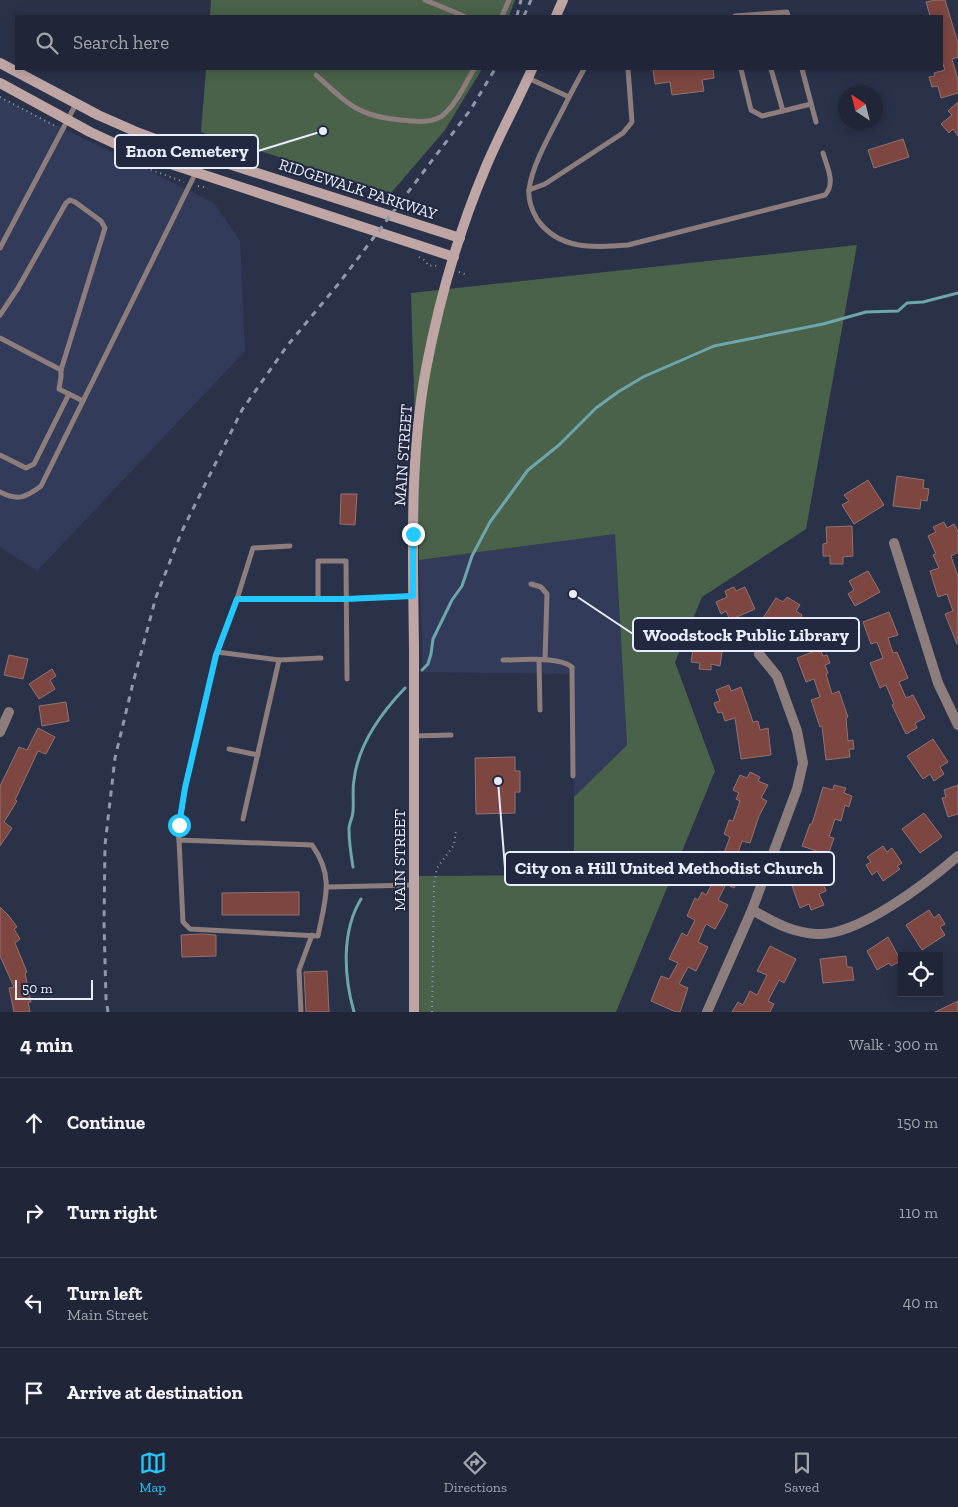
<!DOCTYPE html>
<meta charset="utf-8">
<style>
:root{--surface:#202638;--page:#2d3243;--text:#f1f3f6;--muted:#a2a5ae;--line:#3d4353;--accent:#23c9fe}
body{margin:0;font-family:"Zilla Slab",serif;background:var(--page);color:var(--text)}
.controls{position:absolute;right:15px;bottom:15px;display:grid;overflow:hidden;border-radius:0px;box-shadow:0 2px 12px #0003}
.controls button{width:45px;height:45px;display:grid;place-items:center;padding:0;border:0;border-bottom:1px solid var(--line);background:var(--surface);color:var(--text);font:25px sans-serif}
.compass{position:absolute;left:838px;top:85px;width:45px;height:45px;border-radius:50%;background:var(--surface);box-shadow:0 2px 12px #0003;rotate:325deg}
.scale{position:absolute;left:15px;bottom:12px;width:78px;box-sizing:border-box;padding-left:5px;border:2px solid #e7edfc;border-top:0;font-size:14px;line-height:18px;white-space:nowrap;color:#e7edfc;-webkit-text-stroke:4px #21283f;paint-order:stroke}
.stop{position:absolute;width:15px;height:15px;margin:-11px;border:4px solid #23c9fe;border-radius:50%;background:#fff}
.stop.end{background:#23c9fe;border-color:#fff;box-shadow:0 1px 5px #0008}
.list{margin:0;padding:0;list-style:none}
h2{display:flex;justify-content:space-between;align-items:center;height:65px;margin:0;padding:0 20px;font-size:21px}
h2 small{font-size:16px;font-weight:400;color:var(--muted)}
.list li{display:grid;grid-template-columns:32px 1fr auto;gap:15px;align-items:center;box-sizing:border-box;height:90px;padding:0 20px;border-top:1px solid var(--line)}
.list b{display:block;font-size:19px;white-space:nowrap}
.list p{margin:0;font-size:16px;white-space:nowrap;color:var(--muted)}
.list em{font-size:16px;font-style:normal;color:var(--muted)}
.icon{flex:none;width:28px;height:28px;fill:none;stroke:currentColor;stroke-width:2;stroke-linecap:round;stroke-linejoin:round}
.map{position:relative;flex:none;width:958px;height:1012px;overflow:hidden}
.search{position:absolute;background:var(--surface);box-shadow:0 2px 12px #0003;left:15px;right:15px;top:15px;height:55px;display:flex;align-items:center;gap:12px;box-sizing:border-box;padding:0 18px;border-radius:0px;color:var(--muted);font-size:19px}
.sheet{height:425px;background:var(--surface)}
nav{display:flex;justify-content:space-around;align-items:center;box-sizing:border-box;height:70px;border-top:1px solid var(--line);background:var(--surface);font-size:14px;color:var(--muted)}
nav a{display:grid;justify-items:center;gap:2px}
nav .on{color:var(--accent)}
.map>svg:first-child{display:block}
.built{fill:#323c5a}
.green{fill:#4a624a}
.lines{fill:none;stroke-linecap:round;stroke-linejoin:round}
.stream{stroke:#6da6ad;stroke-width:3}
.building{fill:#7d4641;stroke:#94726f}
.path{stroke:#9198ab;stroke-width:2;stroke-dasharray:1 4;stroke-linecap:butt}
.service{stroke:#8d7d7c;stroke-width:5}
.minor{stroke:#8d7d7c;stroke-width:10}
.secondary{stroke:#bfa6a4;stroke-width:10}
.rail{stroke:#9198ab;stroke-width:3;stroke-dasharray:6 6;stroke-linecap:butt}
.route{stroke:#23c9fe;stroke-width:6}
.labels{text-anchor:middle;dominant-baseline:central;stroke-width:4;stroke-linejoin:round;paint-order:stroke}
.street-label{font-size:16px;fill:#e7edfc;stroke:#21283f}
.leader{fill:none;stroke:#e7edfc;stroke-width:2}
.callout-dot{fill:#e7edfc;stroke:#21283f;stroke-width:2}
.callout{fill:#21283f;stroke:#e7edfc;stroke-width:2}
.callout-label{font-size:18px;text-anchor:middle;font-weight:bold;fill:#e7edfc}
</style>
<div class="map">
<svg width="958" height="1012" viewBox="0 0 958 1012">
<rect width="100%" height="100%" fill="#2a324a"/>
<g class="built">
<path d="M0 97 214 203 240 241 245 351 37 571 0 547Z"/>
<path d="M615 534 627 745 574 797 575 674 423 672 419 560Z"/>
</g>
<g class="green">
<path d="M211 0H515L509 16H210Z"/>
<path d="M206 69H482L445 130 391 193 201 132Z"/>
<path d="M857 245 806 529 702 597 675 662 715 771 616 1012H418L417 876 574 875V797L627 745 615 534 419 560 411 293Z"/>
</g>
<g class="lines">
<g class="stream">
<path d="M422 670 428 664 431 654 433 639 452 600 462 586 472 556 490 522 528 470 559 445 596 408 618 392 643 377 714 346 823 324 866 312 898 311 907 303 923 302 958 293"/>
<path d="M353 867C351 855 349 842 349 829 349 823 353 817 353 811 354 800 352 791 354 780 358 745 382 712 405 688"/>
<path d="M354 1012C344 977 341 932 361 899"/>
</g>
</g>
<g class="building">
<path d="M935 0H945L958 43V57L952 59 958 80V93L941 98 938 86 932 87 929 77 935 76 934 73 945 70 942 61V16H930L926 2Z"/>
<path d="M653 69H713L714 78 702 80 704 91 672 95 670 82 655 84Z"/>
<path d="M958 102V136L953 129 949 133 941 124 952 115 948 111Z"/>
<path d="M903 139 909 157 874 168 868 150Z"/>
<path d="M897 476 924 480 923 488 929 489 927 501 921 500 920 509 893 506Z"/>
<path d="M868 480 884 505 854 524 842 505 849 501 844 495Z"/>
<path d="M341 494H357L355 525 340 524Z"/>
<path d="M944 522 947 528 954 524 958 531V552L951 556 958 577 957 644 945 614 953 611 947 594 938 597 930 571 939 568 933 555 936 554 928 536 936 532 933 527Z"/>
<path d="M852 526 853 556 843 557V564H830V556H823V544L827 543 826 527Z"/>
<path d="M868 571 880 592 855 606 848 594 854 590 849 581Z"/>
<path d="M734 587 736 591 745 587 755 609 730 620 726 611 721 614 716 602 727 597 725 591Z"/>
<path d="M787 597 800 605 796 611 802 615 796 625 792 623 785 632 763 618 776 598 783 602Z"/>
<path d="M889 612 898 635 888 638 893 653 897 652 908 678 899 682 906 698 913 695 925 718 915 723 917 728 906 734 892 705 894 704 886 685 880 688 870 663 883 658 877 642 871 644 863 622Z"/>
<path d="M697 635 724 638 720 666 711 664V670L699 669 700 663 691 662 693 649 695 650Z"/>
<path d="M820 649 823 656 827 655 830 663 825 665 828 673 826 674 832 694 839 691 848 717 846 718 848 741 853 740 854 749H849L850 757 826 760 822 726 820 727 811 700 820 697 814 679 806 682 797 658Z"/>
<path d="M9 655 28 659 23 679 4 675Z"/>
<path d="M52 669 56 676 50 680 55 689 39 699 29 684Z"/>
<path d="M729 685 731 691 741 687 753 722 758 721 760 730 768 728 771 755 741 759 735 718 725 721 722 712 718 713 714 703 720 701 716 690Z"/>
<path d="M66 702 69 721 42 726 39 706Z"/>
<path d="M38 728 55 737 46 754 38 751 15 800 17 801 4 822 12 828 0 846V786L19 747 27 750Z"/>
<path d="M933 739 948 762 940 767 944 774 934 781 930 774 923 779 907 756Z"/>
<path d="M515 757V771H520V792H515V813L476 814 475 758Z"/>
<path d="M750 772 760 777 758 781 768 785 761 798 767 801 759 816 750 843 742 841 736 859 745 863 734 888 726 884 718 900 728 905 722 917 715 929 706 924 698 942 708 947 696 971 688 967 679 984 688 988 680 1012H676L651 1001 661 976 669 979 678 963 669 959 682 933 687 936 695 920 687 916 695 898 698 900 702 892 706 895 714 880 707 877 718 851 724 853 730 837 724 834 729 820 733 821 740 801 736 799 739 793 733 790 740 775 747 778Z"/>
<path d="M834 785 846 788 844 793 852 796 849 807 845 805 841 821 835 819 829 837 834 838 828 855 802 846 810 824H812L823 787 833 790Z"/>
<path d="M958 785V814L948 817 942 798 946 797 944 790Z"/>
<path d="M924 813 942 837 920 853 902 829Z"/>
<path d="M883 846 887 852 892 848 902 863 897 866 900 869 883 881 877 871 872 875 866 865 871 862 867 857Z"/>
<path d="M816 873 819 881 822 880 826 891 819 894 824 905 811 910 809 904 800 908 791 883Z"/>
<path d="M299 892V915H222V893Z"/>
<path d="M0 907 9 916 17 927 14 929 20 939 15 943 27 972 25 973 31 1002H28L30 1012H14L9 988 14 987 0 956Z"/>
<path d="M929 910 934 918 939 914 945 924 940 927 945 935 922 950 906 925Z"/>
<path d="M202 934 216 935V956L182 957 181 935Z"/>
<path d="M888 937 901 961 891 966 889 963 877 970 867 951Z"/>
<path d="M770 946 796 959 784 983 779 980 768 1001 774 1004 770 1012H732L738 1002 743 1005 750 991 757 995 767 975 757 971Z"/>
<path d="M846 956 847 967H852L854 980 823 983 820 959Z"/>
<path d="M327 971 329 1012H306L304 972Z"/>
<path d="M958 1001V1012H935Z"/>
</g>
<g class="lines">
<g class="path">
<path d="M0 97 55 126"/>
<path d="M132 163 184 182"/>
<path d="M198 186 208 188"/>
<path d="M419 257 424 260 429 266 433 265 440 267"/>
<path d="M459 272 467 275"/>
<path d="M432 1012 434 884 437 868 454 845 456 830"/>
</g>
<g class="service">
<path d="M425 0 464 16"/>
<path d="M502 16 509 0"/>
<path d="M735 16 787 12 788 16"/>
<path d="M741 69 751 110 762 116 811 104"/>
<path d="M771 69 783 111"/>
<path d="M802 69 816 122"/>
<path d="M316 75C352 108 361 118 412 121 422 122 433 122 442 116 456 105 465 84 474 69"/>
<path d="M528 78 569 97 584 69"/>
<path d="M569 97C557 123 532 162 529 190 528 199 532 211 537 219 558 250 594 248 628 245L825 195C836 183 827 167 823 153"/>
<path d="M529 190 545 184 623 133 632 122 628 69"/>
<path d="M0 248 76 104"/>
<path d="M0 315 18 288 66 203 70 200 75 202 101 221 105 228 61 370V377L59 389 83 401"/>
<path d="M0 338 61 370"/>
<path d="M0 455 26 468 34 464 69 394"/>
<path d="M0 492C18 501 25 498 41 486L204 156"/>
<path d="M290 546 253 548 237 599H346L413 596"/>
<path d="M531 584 541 587 547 594 545 660"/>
<path d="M318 599V561H346L347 679"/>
<path d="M217 652 279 660 243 819"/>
<path d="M279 660 321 658"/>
<path d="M503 660C521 660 558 656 572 667L573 776"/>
<path d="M539 660 540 710"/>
<path d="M414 736 451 735"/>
<path d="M229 749 258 755"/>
<path d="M179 840 312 845C335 877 325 900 318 936L190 929 183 922Z"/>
<path d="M179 840 178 832 185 788 216 655 237 599"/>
<path d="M328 887 414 885"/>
<path d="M301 1012 299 970 312 935"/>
</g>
<g class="minor">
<path d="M894 543 938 683 958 725"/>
<path d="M0 732 9 712"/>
<path d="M752 910C774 922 790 932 816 934 857 937 928 882 958 856"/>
<path d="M707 1012 752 910 797 789 803 763 797 731 777 676 759 654"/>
</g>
<g class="secondary">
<path d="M556 16 563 0"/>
<path d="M0 63 98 115 139 133 182 149 460 238"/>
<path d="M0 83 90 132 131 151 454 257"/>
<path d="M414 1012C414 891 414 770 414 649 413 556 409 461 426 369 439 301 458 233 485 169 499 135 517 103 532 69"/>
</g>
<g class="rail">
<path d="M517 16 521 0"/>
<path d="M524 16 531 0"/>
<path d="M108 1012 106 999 104 923 105 845 115 758 133 683 156 597 182 531 242 410 287 346 340 282 471 109 495 69"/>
</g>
</g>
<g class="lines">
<path class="route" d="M179 825 185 788 216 655 237 599H346L413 596V534"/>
</g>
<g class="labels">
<g class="street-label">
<text transform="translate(358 189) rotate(18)">RIDGEWALK PARKWAY</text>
<text transform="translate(403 455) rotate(-86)">MAIN STREET</text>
<text transform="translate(399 860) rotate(-90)">MAIN STREET</text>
</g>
</g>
<path class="leader" d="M323 131L258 151M573 594L633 634M498 781L505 868"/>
<g class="callout-dot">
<circle cx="323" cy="131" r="5"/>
<circle cx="573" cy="594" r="5"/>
<circle cx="498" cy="781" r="5"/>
</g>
<g class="callout">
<rect x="115" y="135" width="143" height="33" rx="5"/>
<rect x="633" y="618" width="226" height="33" rx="5"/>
<rect x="505" y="852" width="329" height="33" rx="5"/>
</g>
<g class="callout-label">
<text x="187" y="157">Enon Cemetery</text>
<text x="746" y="641">Woodstock Public Library</text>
<text x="669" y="874">City on a Hill United Methodist Church</text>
</g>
</svg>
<div class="controls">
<button><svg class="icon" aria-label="locate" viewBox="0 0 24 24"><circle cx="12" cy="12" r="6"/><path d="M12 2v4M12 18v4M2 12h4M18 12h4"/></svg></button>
</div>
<svg class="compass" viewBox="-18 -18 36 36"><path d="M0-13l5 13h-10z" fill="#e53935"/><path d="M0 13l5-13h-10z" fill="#a2a5ae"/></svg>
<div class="scale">50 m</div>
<div class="stop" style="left:179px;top:825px"></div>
<div class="stop end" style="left:413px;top:534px"></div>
<div class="search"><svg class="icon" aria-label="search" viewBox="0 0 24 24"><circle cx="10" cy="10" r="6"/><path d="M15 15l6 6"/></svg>Search here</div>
</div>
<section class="sheet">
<h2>4 min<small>Walk · 300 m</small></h2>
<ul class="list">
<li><svg class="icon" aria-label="ahead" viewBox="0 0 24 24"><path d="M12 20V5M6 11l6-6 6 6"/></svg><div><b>Continue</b></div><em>150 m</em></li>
<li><svg class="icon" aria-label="right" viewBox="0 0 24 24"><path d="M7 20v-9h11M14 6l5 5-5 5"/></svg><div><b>Turn right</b></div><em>110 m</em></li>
<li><svg class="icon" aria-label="left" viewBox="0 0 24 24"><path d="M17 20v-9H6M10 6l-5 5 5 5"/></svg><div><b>Turn left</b><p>Main Street</p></div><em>40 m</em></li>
<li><svg class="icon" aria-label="arrive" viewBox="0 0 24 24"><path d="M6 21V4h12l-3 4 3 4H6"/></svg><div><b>Arrive at destination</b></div></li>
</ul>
</section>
<nav>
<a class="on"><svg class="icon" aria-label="map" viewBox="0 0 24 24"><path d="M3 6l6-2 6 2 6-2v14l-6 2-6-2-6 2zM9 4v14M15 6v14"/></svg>Map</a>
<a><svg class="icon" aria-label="directions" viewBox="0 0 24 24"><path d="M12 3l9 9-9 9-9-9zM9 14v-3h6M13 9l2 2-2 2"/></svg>Directions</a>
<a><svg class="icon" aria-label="saved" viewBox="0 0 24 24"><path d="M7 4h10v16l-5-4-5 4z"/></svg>Saved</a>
</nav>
